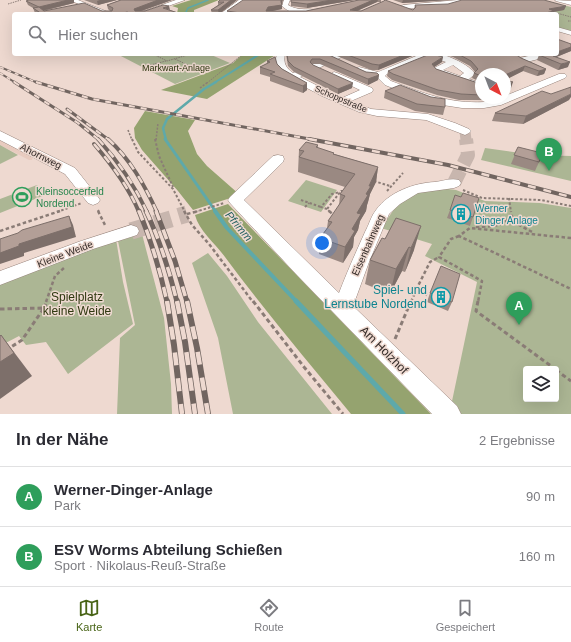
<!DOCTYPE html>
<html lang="de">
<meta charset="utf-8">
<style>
:root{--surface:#fff;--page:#f7f7f7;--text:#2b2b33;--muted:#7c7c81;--line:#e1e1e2;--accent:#486416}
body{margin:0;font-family:Arial,sans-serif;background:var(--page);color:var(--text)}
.controls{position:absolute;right:12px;bottom:12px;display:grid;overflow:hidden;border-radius:4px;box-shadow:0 4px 16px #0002}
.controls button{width:36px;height:36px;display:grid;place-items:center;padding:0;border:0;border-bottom:1px solid var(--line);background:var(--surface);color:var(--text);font:20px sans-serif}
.compass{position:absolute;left:475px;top:68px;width:36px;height:36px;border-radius:50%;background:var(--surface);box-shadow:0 4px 16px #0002;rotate:138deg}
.you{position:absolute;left:322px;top:243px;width:14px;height:14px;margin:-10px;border:3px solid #fff;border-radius:50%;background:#1a73e8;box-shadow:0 0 0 6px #1a73e833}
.badge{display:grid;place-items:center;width:26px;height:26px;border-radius:50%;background:var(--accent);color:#fff;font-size:13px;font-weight:700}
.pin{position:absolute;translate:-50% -33px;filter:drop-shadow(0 1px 2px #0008)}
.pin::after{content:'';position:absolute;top:21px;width:14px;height:12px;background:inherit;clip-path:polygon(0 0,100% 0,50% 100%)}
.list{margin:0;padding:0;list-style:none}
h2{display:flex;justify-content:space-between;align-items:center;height:52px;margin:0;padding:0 16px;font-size:17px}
h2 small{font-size:13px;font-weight:400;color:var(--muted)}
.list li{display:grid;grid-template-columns:26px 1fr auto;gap:12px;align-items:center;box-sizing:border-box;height:60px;padding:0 16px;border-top:1px solid var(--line)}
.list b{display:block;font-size:15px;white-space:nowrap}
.list p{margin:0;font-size:13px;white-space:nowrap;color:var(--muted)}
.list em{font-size:13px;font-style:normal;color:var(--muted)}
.icon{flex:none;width:22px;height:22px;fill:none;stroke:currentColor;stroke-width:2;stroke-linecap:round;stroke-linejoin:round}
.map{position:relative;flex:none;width:571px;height:414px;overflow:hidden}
.search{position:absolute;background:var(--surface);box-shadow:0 4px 16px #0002;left:12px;right:12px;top:12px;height:44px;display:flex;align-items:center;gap:10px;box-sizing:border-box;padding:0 14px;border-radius:4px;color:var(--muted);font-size:15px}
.sheet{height:172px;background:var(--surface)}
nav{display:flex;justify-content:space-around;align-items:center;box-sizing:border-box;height:56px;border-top:1px solid var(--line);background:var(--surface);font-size:11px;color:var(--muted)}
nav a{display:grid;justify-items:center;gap:2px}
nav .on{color:var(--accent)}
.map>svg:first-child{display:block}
.built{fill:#e8cbbf}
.green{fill:#acb694;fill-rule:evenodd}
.forest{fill:#95a36f}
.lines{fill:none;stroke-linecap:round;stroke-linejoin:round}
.stream-far5{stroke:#5ea9aa;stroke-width:1.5}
.stream-far4{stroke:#5ea9aa;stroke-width:2}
.stream-far3{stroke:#5ea9aa;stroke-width:2.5}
.stream-far2{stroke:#5ea9aa;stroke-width:3}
.stream-far1{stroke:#5ea9aa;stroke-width:4}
.stream{stroke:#5ea9aa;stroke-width:5}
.minor-tunnel-far2{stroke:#c8b6ae;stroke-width:11;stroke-dasharray:11 5.5;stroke-linecap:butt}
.minor-tunnel-far1{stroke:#c8b6ae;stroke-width:14;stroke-dasharray:14 7;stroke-linecap:butt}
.minor-tunnel{stroke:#c8b6ae;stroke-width:17;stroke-dasharray:17 8;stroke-linecap:butt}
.minor-casing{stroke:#97847c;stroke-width:1}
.path-far4{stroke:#8a7c76;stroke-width:1;stroke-dasharray:1.5 1;stroke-linecap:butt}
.path-far3{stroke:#8a7c76;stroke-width:1.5;stroke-dasharray:2 1.5;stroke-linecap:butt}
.path-far2{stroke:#8a7c76;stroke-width:2;stroke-dasharray:2.5 2;stroke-linecap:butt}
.path-far1{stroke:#8a7c76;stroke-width:2.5;stroke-dasharray:3.5 2.5;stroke-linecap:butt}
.path{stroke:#8a7c76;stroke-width:3;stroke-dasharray:4.5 3;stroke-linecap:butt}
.minor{fill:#fff;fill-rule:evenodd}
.rail-far4-casing{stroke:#716560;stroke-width:2}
.rail-far3-casing{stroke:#716560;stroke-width:3}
.rail-far2-casing{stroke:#716560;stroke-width:4}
.rail-far1-casing{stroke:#716560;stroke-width:5}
.rail-casing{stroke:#716560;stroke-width:6}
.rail-far4{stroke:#eed9d0;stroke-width:1.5;stroke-dasharray:4;stroke-linecap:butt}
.rail-far3{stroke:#eed9d0;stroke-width:2;stroke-dasharray:6;stroke-linecap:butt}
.rail-far2{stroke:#eed9d0;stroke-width:2.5;stroke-dasharray:8;stroke-linecap:butt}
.rail-far1{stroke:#eed9d0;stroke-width:3.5;stroke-dasharray:10;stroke-linecap:butt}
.rail{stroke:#eed9d0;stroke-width:4.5;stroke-dasharray:13;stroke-linecap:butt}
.wall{fill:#9a8982}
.shaded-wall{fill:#7d6f6a}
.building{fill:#b39f97;stroke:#7d6f6a}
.labels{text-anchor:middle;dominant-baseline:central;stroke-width:3;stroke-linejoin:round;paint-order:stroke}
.far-park-label{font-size:9px;fill:#2f3810;stroke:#eed9d0}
.far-street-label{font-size:9px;fill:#322a27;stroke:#eed9d0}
.street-label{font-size:10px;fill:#322a27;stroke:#eed9d0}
.leisure-label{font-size:10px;fill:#27864d;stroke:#eed9d0;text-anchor:start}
.culture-label{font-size:10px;fill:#0d838f;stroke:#eed9d0;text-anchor:start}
.water-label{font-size:11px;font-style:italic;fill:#226061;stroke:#eed9d0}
.near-culture-label{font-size:12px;fill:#0d838f;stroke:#eed9d0;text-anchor:end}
.near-park-label{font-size:12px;fill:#2f3810;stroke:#eed9d0}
.near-street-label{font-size:12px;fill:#322a27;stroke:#eed9d0}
</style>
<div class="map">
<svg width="571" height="414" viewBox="0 0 571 414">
<rect width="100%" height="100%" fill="#eed9d0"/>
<path class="built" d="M0 136 34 154 32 160H29L0 145Z"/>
<g class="green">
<path d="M529 0H543L571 7V33L557 29V14H506Z"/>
<path d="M117 54H209L230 63 175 84Z"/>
<path d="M0 145 18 155 0 164Z"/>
<path d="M485 148 534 155 571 156V181L481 160Z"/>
<path d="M306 180 337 190 321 212 288 201Z"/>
<path d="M37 185 45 195 0 213V199Z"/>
<path d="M448 189 456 190 485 201 540 203 571 208V414H460L451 406 477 282 425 256 432 244 381 228 397 205 417 192ZM526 369H556V399H526Z"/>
<path d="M142 234 164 318 171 384 172 414H117L120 338 135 325 118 241Z"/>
<path d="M116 239 123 282 133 324 68 374 46 342 26 345 19 336 0 346V283Z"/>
<path d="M208 253 227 276 258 322 332 414H233L218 338 192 263Z"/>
</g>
<g class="forest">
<path d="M191 0H219L194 10V12L200 14H177L178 8 172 6Z"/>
<path d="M243 54H277L207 99 161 90 233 63Z"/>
<path d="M145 111 195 120 188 131 197 154 207 166 240 195 193 210 178 191 142 150 135 138 134 128Z"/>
<path d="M228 204 431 414H351C308 362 265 311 225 257 215 243 199 231 195 215Z"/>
</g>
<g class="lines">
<path class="stream-far5" d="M187 14 186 12 188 8 208 0"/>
<path class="stream-far4" d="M214 83 260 54"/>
<path class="stream-far3" d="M166 140 163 128 167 119 204 89 216 82"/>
<path class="stream-far2" d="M165 139 216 212"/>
<path class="stream-far1" d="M215 211 227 228 297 302"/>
<path class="stream" d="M296 301 403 414"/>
<path class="minor-tunnel-far2" d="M465 131 466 140"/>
<path class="minor-tunnel-far1" d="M454 183 468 155 466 139"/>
<path class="minor-tunnel" d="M131 231 187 214"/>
<defs>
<g id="minor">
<path d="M69 0H78L113 14H104Z"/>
<path d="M176 0H185L146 14H136Z"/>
<path d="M239 0H246L227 14H220Z"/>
<path d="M284 0H290L288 5C299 12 310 7 316 11 307 18 290 14 282 6Z"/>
<path d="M458 0H470L447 6 403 9 400 7 403 5Z"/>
<path d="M555 0 571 1V5L556 1Z"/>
<path d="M557 27 571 31V35L557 31Z"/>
<path d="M277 54H285C283 63 286 68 293 73L337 54H348L300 77 342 98 360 90 329 75 334 72 337 73 372 88 373 90 372 92 351 101 371 109 428 114 455 123 469 129 471 131 469 133 465 135 426 120 377 116 359 112 322 96 286 77C278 71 274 64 277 54Z"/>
<path d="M421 54C427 54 433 53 438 54 448 55 470 65 475 74L469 79 481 83V89L435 73 432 69 446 62 430 57 387 74 385 76 391 81C423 93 449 104 484 102 491 101 498 98 505 98V96L559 74H565L567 76 565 78 501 105 484 108H462L430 103 385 85 377 77 366 76 354 70 359 67 378 72ZM453 65 464 73 460 76 443 70Z"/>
<path d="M537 54H551L550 56 523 63 519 60 520 58Z"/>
<path d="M0 131 75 168 98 197 100 200 98 203 93 205 88 203 65 174 0 140Z"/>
<path d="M278 155 283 156 284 159 283 162 244 200 339 293C347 272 356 252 365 232 369 225 371 216 376 210 389 192 414 183 435 182 443 181 451 178 459 180L461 183 459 186 454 188 418 193 400 204 389 214 369 262 353 306 457 406 461 414H432L296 274 230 203 228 200 230 197 273 156Z"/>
<path d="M131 225 137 227 139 231 137 235 93 249 0 285V271L81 241Z"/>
</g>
</defs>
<use href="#minor" class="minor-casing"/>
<g class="path-far4">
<path d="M8 4 21 0"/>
<path d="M553 12 571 17"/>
<path d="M568 21H571"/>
<path d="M153 54 167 61 191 54"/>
<path d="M175 59 205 73"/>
<path d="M143 67 166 61"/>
<path d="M207 83 243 54"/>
</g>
<g class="path-far3">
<path d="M200 88 208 82"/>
<path d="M128 130 132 140"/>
<path d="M156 140 158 123"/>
</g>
<g class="path-far2">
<path d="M132 139 138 152 173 189 185 212"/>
<path d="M155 139 159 156 173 187"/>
<path d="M374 181 390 186"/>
<path d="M463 190 482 198 541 200 571 206"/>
<path d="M387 191 403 173"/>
<path d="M509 198 511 212"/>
<path d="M301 200 321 207"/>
<path d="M305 207 309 203"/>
<path d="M327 209 321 207 332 194 340 192"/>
<path d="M98 210 99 212"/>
<path d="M57 212 82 203"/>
<path d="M195 212 224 203"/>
<path d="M330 212 327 209 341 191H344"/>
</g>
<g class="path-far1">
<path d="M98 211 106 227"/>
<path d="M184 211 192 225 209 244 253 302"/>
<path d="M329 211 335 216"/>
<path d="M187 214 199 211"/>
<path d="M511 215 519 225 534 233"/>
<path d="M476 227C489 226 509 228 511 211"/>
<path d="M0 231 60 211"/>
<path d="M459 236 451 239 439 257 482 281 478 302"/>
<path d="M571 238 470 228 459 236 571 289"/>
<path d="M416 290 430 262 439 257"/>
<path d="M46 302 55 276 65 267"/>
<path d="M411 302 416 290 427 295"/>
</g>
<g class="path">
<path d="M253 301 304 367 343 414"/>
<path d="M478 301 476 311 555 369"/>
<path d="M44 308 47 301"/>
<path d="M0 309 44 308 22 340 8 349"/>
<path d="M395 339 411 301"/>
<path d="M556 370 571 381"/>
</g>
<use href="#minor" class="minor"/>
<defs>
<g id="rail-far4">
<path d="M0 67 38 83"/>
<path d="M0 73 16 83"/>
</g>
<g id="rail-far3">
<path d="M14 82 78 123 99 140"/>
<path d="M36 82 92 99 315 140"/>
<path d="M67 109 109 140"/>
</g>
<g id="rail-far2">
<path d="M98 139C118 161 134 184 147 212"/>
<path d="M108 139C130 159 144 184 157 212"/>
<path d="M309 139 448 165 571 197"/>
<path d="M94 144C112 165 128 186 139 212"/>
</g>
<g id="rail-far1">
<path d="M139 211C151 240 160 270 167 302"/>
<path d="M146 211C160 240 169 270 177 302"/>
<path d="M156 211 175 261 187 302"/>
</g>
<g id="rail">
<path d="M167 301 174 345 182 414"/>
<path d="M177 301 185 342 195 414"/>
<path d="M187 301 197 348 208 414"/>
</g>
</defs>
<use href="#rail-far4" class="rail-far4-casing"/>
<use href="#rail-far3" class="rail-far3-casing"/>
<use href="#rail-far2" class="rail-far2-casing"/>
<use href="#rail-far1" class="rail-far1-casing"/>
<use href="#rail" class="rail-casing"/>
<use href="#rail-far4" class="rail-far4"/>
<use href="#rail-far3" class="rail-far3"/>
<use href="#rail-far2" class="rail-far2"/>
<use href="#rail-far1" class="rail-far1"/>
<use href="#rail" class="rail"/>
</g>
<g class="wall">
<path d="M74 0V3L44 11H110L108 9 107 5 120 0H119H172L142 11 170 10 181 14H37L35 13 33 8 28 5 26 1Z"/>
<path d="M84 0H117L98 5Z"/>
<path d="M237 0 219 14H212L211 10 218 5V2Z"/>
<path d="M291 0H355L307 8 291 6Z"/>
<path d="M359 0H381V2H377L357 11H361L413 10 414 9 415 5 566 6 564 10 553 12V14H228L227 11 282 4V9L271 11H306Z"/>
<path d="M393 0H450L402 3Z"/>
<path d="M571 44V51L556 57 568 67 558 70 537 60 539 55 557 54Z"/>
<path d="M286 54H417L378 70H371L337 56H330L366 72 379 75 378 80 368 85 320 64H312L313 65 352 88 338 94 294 72 288 66Z"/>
<path d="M442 54H514L521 58 546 69 544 74 537 76 523 71 505 80 481 74V82L472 78 474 73 475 72 470 66 453 57Z"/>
<path d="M267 61 277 64 282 69 307 83V90L303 93 270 81V77L260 74V67L267 64Z"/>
<path d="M442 62 434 67 436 69 481 84V98H492L489 99 484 100H459L437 95 392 80 387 76 388 71Z"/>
<path d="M385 91 445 107 443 115 415 111 384 98Z"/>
<path d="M569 100 523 124 492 121 495 113Z"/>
<path d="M318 145V148L334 153V154L378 167 376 182 370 194 368 202 367 205 366 211 360 221 358 230 354 237 353 247 343 263 319 254 320 238 327 228 328 221 339 206 340 194 345 187 298 172 299 150Z"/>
<path d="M518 147 539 162 535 171 511 164Z"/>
<path d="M450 210 473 217 470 226 447 218Z"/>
<path d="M396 218 414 250 405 272 402 271 390 294 365 284 370 260 385 239Z"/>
<path d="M430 293 452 302 448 311 427 302Z"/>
</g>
<g class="shaded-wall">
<path d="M68 0H74V3L41 11 39 7Z"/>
<path d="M100 0H117L98 5 97 1Z"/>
<path d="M158 0H172L135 13 134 9Z"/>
<path d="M231 0H237L219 14 218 10Z"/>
<path d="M281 0H283L281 6 282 5V9L268 12 266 11 268 7 281 2Z"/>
<path d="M332 0H355L307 8V4Z"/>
<path d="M373 0H378L377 2 350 14V10Z"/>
<path d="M403 0H450L402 3Z"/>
<path d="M169 6 170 10 163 8Z"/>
<path d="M566 6 564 10 553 12V14H541L549 9Z"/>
<path d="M571 47V51L554 58 553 60 551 61 552 54H557V52Z"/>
<rect x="329" y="54" width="8" height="2"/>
<path d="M406 54H417L378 70 379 65Z"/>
<path d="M443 57 442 62 431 69 432 64Z"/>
<path d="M570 62 568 67 558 70 561 64Z"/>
<path d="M525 66 523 71 505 80V75Z"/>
<path d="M546 69 544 74 537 76 539 71Z"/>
<path d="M379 75 378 80 368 85V79Z"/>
<path d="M513 82 511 88 505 91V86Z"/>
<path d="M307 83V90L303 93V86Z"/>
<path d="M353 83 352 88 338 94V89Z"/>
<path d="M571 94V97L569 100 523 124 526 116Z"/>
<path d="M485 98H492L489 99 484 100Z"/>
<path d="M378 167 376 182 370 194 368 202 367 205 366 211 360 221 358 230 354 237 353 247 343 263 345 247 357 213 366 194 369 186Z"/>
<path d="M69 216 73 225 76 237 24 253V256L0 264V253Z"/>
<path d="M421 226 414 250 405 272 411 248Z"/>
<path d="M409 247 402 271 390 294 396 269Z"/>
<path d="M1 335 32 376 0 399V362Z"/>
</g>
<g class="building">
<path d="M29 0H68L39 7 26 1Z"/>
<path d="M121 0H158L134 9 135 11H145L163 5 169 6 163 8 181 14H133L127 12 120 14H42L33 8 39 7 44 11 84 3 102 11H112L113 8 107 5Z"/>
<path d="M220 0H231L218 10H211L224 2H218Z"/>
<path d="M243 0H281V2L282 5 268 7 266 11H306L359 0H373L350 10 361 11 384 1 385 0 413 10 416 7 415 5 448 4 462 0H544L566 6 549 9 554 11 541 14H247L227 11Z"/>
<path d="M291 0H332L307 4 291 2Z"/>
<path d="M557 39 571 44V47L557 52Z"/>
<path d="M287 54H329V55L366 72 377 73 379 75 368 79 320 59H312L310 62 313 65 353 83 338 89 294 67 288 61Z"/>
<path d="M345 54H406L379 65 372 64Z"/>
<path d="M430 54H432L443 57 432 64 436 69 481 84V95L461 94 438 90 393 74 388 71Z"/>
<path d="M458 54H515L521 58 546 69 539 71 525 66 505 75V74H481V76L474 73 478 69 471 61Z"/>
<path d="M546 54H552L555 55 553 56 570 62 561 64 539 55Z"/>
<path d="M275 57 277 64 282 69 307 83 303 86 270 74 275 72 260 67 270 62 267 61Z"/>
<path d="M505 80 513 82 505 86Z"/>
<path d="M400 85 431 97 445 99V107L417 104 385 91Z"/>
<path d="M571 87V94L526 116 495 113 542 91 551 94Z"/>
<path d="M306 142 318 145 316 147 334 153 333 154 378 167 369 186H371L366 194 368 195 357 213 361 214 352 229 355 231 345 247 320 238 332 222 328 221 345 196 340 194 355 174 299 157 304 151 299 150Z"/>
<path d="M518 147 542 153 539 162 514 155Z"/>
<path d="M463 193 479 198 473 217 450 210 455 195 461 197Z"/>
<path d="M69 216 72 227 19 244V246L0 253V239L18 233 22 230Z"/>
<path d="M396 218 421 226 411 248 409 247 396 269 370 260 382 238 385 239Z"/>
<path d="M441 266 460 274 452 302 430 293Z"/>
<path d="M1 335 14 353 0 362V336Z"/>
</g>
<defs>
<symbol id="stadium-ring" viewBox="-11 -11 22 22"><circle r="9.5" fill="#eed9d0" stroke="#2e9e5b" stroke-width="1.5"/><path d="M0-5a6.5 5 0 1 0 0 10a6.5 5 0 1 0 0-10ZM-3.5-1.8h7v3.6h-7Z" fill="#2e9e5b"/></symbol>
<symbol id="building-ring" viewBox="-11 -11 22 22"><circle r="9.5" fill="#eed9d0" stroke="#0f9aa8" stroke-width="1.5"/><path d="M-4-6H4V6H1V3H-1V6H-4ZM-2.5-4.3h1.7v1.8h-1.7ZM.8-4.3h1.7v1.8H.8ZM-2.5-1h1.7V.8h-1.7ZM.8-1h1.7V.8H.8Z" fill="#0f9aa8"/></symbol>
</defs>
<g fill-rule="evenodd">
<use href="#stadium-ring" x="11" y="186" width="22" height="22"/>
<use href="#building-ring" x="450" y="203" width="22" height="22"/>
<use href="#building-ring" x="430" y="286" width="22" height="22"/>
</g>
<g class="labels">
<g class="far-park-label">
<text x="176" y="68">Markwart-Anlage</text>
</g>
<g class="far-street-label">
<text transform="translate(341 99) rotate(23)">Schoppstraße</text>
</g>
<g class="street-label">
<text transform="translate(41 156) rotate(27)">Ahornweg</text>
<text transform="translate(368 245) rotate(-66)">Eisenbahnweg</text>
<text transform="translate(65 254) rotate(-21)">Kleine Weide</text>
</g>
<g class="leisure-label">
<text x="36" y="191">Kleinsoccerfeld<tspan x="36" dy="12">Nordend</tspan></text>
</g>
<g class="culture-label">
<text x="475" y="208">Werner<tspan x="475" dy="12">Dinger Anlage</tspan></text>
</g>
<g class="water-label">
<text transform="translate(239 226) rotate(50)">Pfrimm</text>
</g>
<g class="near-culture-label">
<text x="427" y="290">Spiel- und<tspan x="427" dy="14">Lernstube Nordend</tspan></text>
</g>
<g class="near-park-label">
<text x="77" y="297">Spielplatz<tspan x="77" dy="14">kleine Weide</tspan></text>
</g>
<g class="near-street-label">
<text transform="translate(384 350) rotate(45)">Am Holzhof</text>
</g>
</g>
</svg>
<div class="controls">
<button><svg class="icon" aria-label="layers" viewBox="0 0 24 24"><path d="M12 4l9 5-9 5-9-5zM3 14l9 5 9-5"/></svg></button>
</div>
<svg class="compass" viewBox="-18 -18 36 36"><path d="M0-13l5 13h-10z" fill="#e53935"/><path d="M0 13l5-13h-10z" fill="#7c7c81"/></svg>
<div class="you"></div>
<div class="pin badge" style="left:519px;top:325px;background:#2e9e5b">A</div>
<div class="pin badge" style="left:549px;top:171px;background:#2e9e5b">B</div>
<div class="search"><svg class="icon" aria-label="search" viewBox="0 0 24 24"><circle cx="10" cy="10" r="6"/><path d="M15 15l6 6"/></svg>Hier suchen</div>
</div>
<section class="sheet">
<h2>In der Nähe<small>2 Ergebnisse</small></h2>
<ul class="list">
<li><span class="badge" style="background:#2e9e5b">A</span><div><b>Werner-Dinger-Anlage</b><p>Park</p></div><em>90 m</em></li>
<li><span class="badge" style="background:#2e9e5b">B</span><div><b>ESV Worms Abteilung Schießen</b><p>Sport · Nikolaus-Reuß-Straße</p></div><em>160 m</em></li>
</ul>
</section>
<nav>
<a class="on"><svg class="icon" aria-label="map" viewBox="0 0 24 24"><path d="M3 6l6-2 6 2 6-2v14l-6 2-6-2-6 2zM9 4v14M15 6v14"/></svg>Karte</a>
<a><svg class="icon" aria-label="directions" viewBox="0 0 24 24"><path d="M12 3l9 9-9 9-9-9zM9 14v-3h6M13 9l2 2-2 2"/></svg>Route</a>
<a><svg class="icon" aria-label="saved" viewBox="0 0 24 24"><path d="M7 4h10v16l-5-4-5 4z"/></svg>Gespeichert</a>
</nav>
